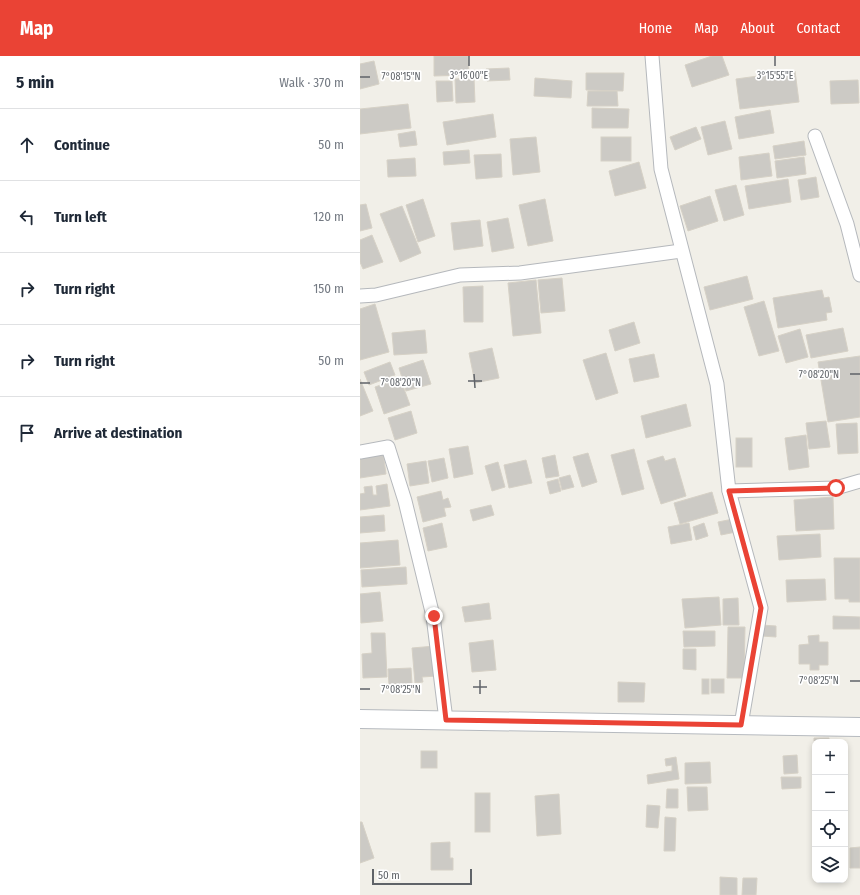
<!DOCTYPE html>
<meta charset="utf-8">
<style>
:root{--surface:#fff;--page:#f6f6f7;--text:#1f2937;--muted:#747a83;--line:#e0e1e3;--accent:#ea4335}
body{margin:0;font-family:"Fira Sans Condensed",sans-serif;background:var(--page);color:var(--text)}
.controls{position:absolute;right:12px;bottom:12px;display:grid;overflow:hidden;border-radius:8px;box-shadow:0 2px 6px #0003}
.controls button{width:36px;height:36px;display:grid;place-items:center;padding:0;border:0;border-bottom:1px solid var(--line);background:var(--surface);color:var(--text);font:20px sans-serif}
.scale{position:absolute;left:12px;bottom:10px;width:100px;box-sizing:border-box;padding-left:4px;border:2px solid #5f6368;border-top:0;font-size:11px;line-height:14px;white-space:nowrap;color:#5f6368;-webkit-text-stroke:3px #fff;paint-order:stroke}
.stop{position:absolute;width:12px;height:12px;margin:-9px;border:3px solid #ea4335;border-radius:50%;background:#fff}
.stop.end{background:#ea4335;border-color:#fff;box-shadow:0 1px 4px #0008}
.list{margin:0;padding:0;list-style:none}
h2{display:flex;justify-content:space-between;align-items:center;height:52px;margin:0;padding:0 16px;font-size:17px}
h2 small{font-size:13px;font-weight:400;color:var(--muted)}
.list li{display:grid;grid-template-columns:26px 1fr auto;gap:12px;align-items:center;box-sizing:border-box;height:72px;padding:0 16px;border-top:1px solid var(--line)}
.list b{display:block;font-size:15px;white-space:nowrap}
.list em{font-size:13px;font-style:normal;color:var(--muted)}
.icon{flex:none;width:22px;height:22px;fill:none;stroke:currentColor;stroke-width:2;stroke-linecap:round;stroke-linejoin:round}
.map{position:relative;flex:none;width:500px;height:839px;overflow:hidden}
header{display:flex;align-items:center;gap:24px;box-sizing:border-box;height:56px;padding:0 20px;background:var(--accent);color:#fff}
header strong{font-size:19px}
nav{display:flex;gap:22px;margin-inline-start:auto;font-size:14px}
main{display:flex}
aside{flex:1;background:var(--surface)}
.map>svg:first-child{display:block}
.building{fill:#cccac5;stroke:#d6d1c6}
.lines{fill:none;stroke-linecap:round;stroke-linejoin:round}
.street-casing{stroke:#b5b8bc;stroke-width:15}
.secondary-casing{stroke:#b6babf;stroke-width:20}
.street{stroke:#fff;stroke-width:13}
.secondary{stroke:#fff;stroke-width:18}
.route{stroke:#ea4335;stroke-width:5}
.ticks{fill:none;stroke:#5f6368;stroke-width:1.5}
.ticks-label{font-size:10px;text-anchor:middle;fill:#5f6368;stroke:#fff;stroke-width:3.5;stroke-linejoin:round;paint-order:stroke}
</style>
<header>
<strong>Map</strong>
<nav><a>Home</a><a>Map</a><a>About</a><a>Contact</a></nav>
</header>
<main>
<aside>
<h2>5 min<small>Walk · 370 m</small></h2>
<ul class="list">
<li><svg class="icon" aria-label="ahead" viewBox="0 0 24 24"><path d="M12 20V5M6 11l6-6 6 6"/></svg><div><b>Continue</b></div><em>50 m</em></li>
<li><svg class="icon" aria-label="left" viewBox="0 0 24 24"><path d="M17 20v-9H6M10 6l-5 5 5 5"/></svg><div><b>Turn left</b></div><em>120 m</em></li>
<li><svg class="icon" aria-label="right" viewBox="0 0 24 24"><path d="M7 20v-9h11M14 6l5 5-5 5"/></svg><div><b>Turn right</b></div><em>150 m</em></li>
<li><svg class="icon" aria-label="right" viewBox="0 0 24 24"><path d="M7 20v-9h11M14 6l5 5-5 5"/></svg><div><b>Turn right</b></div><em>50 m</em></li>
<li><svg class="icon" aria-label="arrive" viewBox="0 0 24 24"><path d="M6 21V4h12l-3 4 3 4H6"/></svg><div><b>Arrive at destination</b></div></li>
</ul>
</aside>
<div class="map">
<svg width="500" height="839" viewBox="0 0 500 839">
<rect width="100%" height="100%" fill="#f1efe8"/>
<g class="building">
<path d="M74 0H108L109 19 74 20Z"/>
<path d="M352 0H362L369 19 332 31 325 9Z"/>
<path d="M14 5 19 28 0 33V8Z"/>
<path d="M149 12 150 24 127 25 126 13Z"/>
<path d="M435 15 439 46 380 53 376 23Z"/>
<path d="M226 17H264L263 35 226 34Z"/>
<path d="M114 22 115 46 96 47 95 23Z"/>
<path d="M175 22 212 25 211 42 174 40Z"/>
<path d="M498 24 499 47 471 48 470 25Z"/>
<path d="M76 25H92L93 45 77 46Z"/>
<path d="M228 35H257L258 50H227Z"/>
<path d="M48 48 51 72 0 78V53Z"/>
<path d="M232 52 269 53 268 72H232Z"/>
<path d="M410 54 414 77 379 83 375 61Z"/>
<path d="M133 58 136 81 87 89 83 66Z"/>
<path d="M365 65 372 93 348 99 341 71Z"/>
<path d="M336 71 341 83 315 94 310 81Z"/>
<path d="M55 75 57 89 40 91 38 78Z"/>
<path d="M176 81 180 116 153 119 150 83Z"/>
<rect x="241" y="81" width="30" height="24"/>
<path d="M444 85 446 99 415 103 413 90Z"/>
<path d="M109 94 110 107 84 109 83 96Z"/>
<path d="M409 97 412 120 381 124 379 101Z"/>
<path d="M141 98 142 121 116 123 114 99Z"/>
<path d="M444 101 446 118 417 122 415 105Z"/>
<path d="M55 102 56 120 28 121 27 104Z"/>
<path d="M279 106 286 132 255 140 249 115Z"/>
<path d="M456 121 459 141 441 144 438 124Z"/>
<path d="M428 123 431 146 389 153 385 130Z"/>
<path d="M376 129 384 159 364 165 355 134Z"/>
<path d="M350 140 358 165 328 175 320 150Z"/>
<path d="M63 143 75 180 58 186 46 149Z"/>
<path d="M185 143 193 185 168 190 159 149Z"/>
<path d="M6 148 12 172 0 175V149Z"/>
<path d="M42 150 61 197 40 206 20 158Z"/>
<path d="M148 162 154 192 132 196 127 166Z"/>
<path d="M120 164 123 190 94 194 91 167Z"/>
<path d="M12 179 23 206 3 213 0 206V184Z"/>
<path d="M387 220 393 243 350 254 344 231Z"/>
<path d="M202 222 205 255 181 257 178 224Z"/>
<path d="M176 224 181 277 153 280 148 227Z"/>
<path d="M123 230V266H104L103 231Z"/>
<path d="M462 234 464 242 469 241 472 256 466 257 467 264 418 272 413 242Z"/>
<path d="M404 245 419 295 399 300 384 251Z"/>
<path d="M15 248 29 296 0 304V253Z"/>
<path d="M274 266 280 287 255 295 249 274Z"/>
<path d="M483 272 488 295 451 302 446 279Z"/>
<path d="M440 273 448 301 426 307 418 280Z"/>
<path d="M65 274 67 297 34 299 32 277Z"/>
<path d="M132 292 139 322 115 327 109 297Z"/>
<path d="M246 297 258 337 236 344 223 304Z"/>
<path d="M294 298 299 321 274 326 269 303Z"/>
<path d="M500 300V361L468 366 458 306Z"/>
<path d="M63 304 71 328 46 335 39 312Z"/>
<path d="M30 306 35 319 9 329 4 316Z"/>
<path d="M40 322 50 349 24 358 15 331Z"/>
<path d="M0 323 13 355 0 360Z"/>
<path d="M326 348 331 370 286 382 281 360Z"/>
<path d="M51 355 57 377 35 384 28 362Z"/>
<path d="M466 365 470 391 449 393 446 367Z"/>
<path d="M497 367 498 397 478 398 476 368Z"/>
<path d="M446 379 449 411 429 414 425 382Z"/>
<rect x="376" y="382" width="16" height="29"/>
<path d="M108 390 113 418 94 422 89 393Z"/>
<path d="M274 393 284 433 262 439 251 399Z"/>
<path d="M23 396 26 418 0 422V399Z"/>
<path d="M228 397 237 426 222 431 213 401Z"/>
<path d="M195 399 199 420 186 422 182 402Z"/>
<path d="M303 400 305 405 315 402 326 440 301 448 287 405Z"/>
<path d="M84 402 88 422 72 426 68 405Z"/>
<path d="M166 404 172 427 149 432 144 409Z"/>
<path d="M66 405 69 427 50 430 47 408Z"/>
<path d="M138 406 145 431 132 435 125 410Z"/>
<path d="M210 419 214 431 202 434 199 422Z"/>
<path d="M198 423 201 435 190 438 187 426Z"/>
<path d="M27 428 30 450 0 454V438L5 437 4 431 12 430 13 439H17L16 430Z"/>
<path d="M81 435 83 444 88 442 91 451 84 452 86 460 63 466 57 441Z"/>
<path d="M352 436 358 457 320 468 314 447Z"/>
<path d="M473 441 474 473 436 475 434 444Z"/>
<path d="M131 449 134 459 113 465 110 454Z"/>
<path d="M24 459 25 475 0 477V461Z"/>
<path d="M373 463 376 476 361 479 358 466Z"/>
<path d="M82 467 87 491 68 495 63 472Z"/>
<path d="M329 467 332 484 311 488 308 471Z"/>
<path d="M344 467 348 480 336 484 333 471Z"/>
<path d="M460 478 461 501 419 504 417 480Z"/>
<path d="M38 484 40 509 0 512V487Z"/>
<path d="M474 502H500V546H489V543H475Z"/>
<path d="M46 511 47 528 2 531 1 514Z"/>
<path d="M465 523 466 544 427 546 426 524Z"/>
<path d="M20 536 23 565 1 567 0 538Z"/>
<path d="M359 541 361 569 325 572 322 543Z"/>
<path d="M378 542 379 569H363V543Z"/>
<path d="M129 547 131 563 105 566 102 551Z"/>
<path d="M473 560 500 561V573H473Z"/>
<path d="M401 569 416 570V581L401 580Z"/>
<path d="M368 571H385L384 622H367Z"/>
<path d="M323 575H355V590L324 591Z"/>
<path d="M11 577H25L27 621 3 622 2 598 12 597Z"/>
<path d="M459 579V586H468V609H459V614H450V608H439V589L449 588 448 580Z"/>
<path d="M133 584 136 614 112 616 109 587Z"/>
<path d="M75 590 77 620 62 621 63 626 55 627 52 592Z"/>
<path d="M323 593H336V614L323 613Z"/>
<path d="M51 612 52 628 29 629 28 613Z"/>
<rect x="342" y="623" width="7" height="15"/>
<rect x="351" y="623" width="13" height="14"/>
<path d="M258 626 285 627 284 646H258Z"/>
<path d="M454 682H469V686H455V729Z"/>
<rect x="61" y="695" width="16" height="17"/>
<path d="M437 699 438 717 424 718 423 700Z"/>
<path d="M316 701 319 723 288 728 287 719 312 715V709L306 710 305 703Z"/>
<path d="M350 706 351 727 325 728V707Z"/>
<path d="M421 721H441V732L422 733Z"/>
<path d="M327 731H347L348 754 328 755Z"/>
<path d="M307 733H318V752H306Z"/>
<rect x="115" y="737" width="15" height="39"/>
<path d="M199 738 201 778 177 780 175 740Z"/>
<path d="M287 749 300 750 298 772 286 771Z"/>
<path d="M305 761 316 762 315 795H304Z"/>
<path d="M0 766H2L14 802 0 807Z"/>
<path d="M90 786V802H93V814H71V787Z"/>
<path d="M500 791V812H490V792Z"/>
<path d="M360 821 377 822V839H360Z"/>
<path d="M383 822H397L396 839H382Z"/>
</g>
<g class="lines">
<defs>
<g id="street">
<path d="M292 0 301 113 357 328 369 435 401 552 381 669"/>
<path d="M455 80 487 168 500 219"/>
<path d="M0 240 16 239 100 219 160 217 321 195"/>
<path d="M0 396 28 391 45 445 73 560 86 664"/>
<path d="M369 435 476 432 500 425"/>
</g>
<path id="secondary" d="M0 663 500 671"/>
</defs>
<use href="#street" class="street-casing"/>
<use href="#secondary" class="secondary-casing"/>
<use href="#street" class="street"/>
<use href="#secondary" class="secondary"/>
</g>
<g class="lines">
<path class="route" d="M74 560 86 664 381 669 401 552 369 435 476 432"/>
</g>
<path class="ticks" d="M109 0V10M415 0V10M0 21H10M114 318 115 332M490 318H500M108 325H122M0 327H10M120 624V638M490 625H500M113 631H127M0 633H10"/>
<g class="ticks-label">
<text x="109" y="23">3°16'00"E</text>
<text x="415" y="23">3°15'55"E</text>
<text x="41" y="24">7°08'15"N</text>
<text x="459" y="322">7°08'20"N</text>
<text x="41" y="330">7°08'20"N</text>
<text x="459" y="628">7°08'25"N</text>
<text x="41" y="637">7°08'25"N</text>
</g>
</svg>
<div class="controls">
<button>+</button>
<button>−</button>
<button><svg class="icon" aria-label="locate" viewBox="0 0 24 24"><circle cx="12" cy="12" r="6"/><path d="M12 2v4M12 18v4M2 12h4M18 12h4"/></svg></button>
<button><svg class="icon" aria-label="layers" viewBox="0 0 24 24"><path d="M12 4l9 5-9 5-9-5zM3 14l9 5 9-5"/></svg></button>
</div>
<div class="scale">50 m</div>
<div class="stop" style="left:476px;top:432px"></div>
<div class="stop end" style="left:74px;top:560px"></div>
</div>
</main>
